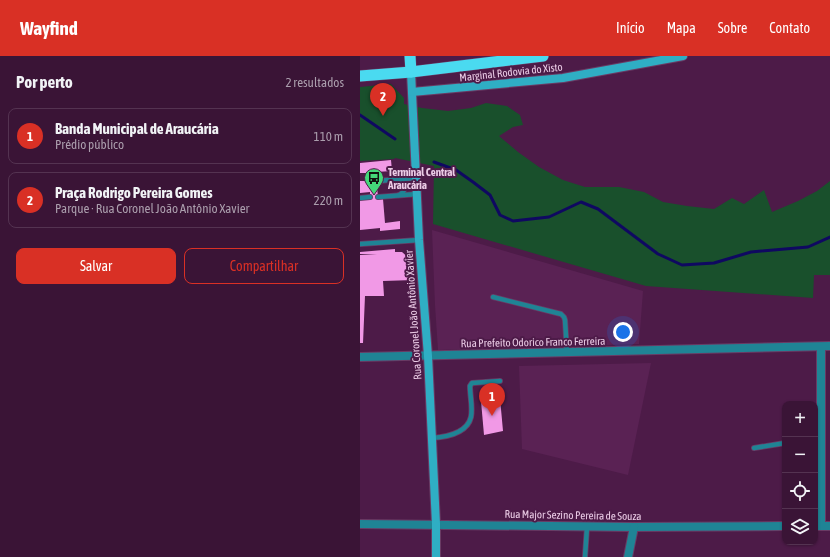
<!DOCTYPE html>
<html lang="pt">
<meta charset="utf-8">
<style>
:root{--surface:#3a1436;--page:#411d3e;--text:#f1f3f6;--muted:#ab9ead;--line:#543351;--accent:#d93025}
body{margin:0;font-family:"Asap Condensed",sans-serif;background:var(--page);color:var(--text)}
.controls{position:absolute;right:12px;bottom:12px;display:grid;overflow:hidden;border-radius:8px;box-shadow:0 1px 3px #0004}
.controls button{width:36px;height:36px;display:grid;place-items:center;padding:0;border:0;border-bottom:1px solid var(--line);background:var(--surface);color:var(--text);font:20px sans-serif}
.you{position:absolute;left:263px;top:276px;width:14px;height:14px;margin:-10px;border:3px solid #fff;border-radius:50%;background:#1a73e8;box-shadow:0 0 0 6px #1a73e833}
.badge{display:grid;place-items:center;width:26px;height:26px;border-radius:50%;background:var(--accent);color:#fff;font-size:13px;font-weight:700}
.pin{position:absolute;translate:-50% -33px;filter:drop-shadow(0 1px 2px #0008)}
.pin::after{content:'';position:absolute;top:21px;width:14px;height:12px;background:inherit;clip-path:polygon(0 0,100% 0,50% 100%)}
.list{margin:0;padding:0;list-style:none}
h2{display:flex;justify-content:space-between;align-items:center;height:52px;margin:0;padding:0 16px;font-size:17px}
h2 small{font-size:13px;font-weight:400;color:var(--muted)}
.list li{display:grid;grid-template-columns:26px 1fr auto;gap:12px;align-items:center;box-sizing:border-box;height:56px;margin:0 8px 8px;padding:0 8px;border:1px solid var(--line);border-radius:8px}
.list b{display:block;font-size:15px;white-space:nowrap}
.list p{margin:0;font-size:13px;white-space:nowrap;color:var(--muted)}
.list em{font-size:13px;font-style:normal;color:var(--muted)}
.actions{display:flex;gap:8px;padding:12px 16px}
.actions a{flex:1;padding:9px 0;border:1px solid var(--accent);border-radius:8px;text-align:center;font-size:14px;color:var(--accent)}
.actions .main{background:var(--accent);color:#fff}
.icon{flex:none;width:22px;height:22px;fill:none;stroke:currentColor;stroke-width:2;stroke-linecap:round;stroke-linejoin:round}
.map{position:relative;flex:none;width:470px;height:501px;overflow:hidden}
header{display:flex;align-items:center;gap:24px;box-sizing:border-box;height:56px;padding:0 20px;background:var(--accent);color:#fff}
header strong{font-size:19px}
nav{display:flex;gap:22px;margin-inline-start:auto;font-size:14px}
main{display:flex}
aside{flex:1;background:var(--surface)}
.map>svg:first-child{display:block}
.built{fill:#5a2254}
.green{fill:#19502c}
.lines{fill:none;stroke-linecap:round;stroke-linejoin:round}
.stream{stroke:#0f0861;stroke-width:3}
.building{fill:#f199e6}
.service-casing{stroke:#693b64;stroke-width:6}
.minor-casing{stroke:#693b64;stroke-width:10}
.secondary-casing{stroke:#693b64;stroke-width:10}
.trunk-casing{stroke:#693b64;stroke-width:12}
.service{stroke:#1f8495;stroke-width:4.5}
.minor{stroke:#1f8495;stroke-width:8}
.secondary{stroke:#2faec4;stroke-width:8}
.trunk{stroke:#4adaf0;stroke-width:11}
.labels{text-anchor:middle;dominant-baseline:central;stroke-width:4;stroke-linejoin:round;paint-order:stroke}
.street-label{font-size:11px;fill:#ebcce6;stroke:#4d1b48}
.poi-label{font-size:11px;font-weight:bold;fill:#ebcce6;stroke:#4d1b48;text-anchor:start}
</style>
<header>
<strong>Wayfind</strong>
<nav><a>Início</a><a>Mapa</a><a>Sobre</a><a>Contato</a></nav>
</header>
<main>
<aside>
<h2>Por perto<small>2 resultados</small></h2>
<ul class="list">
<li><span class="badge">1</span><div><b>Banda Municipal de Araucária</b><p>Prédio público</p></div><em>110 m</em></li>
<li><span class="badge">2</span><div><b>Praça Rodrigo Pereira Gomes</b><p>Parque · Rua Coronel João Antônio Xavier</p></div><em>220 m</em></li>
</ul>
<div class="actions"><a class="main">Salvar</a><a>Compartilhar</a></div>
</aside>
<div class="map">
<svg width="470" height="501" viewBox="0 0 470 501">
<rect width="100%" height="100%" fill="#4d1b48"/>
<g class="built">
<path d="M72 174 283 235 279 288 78 294 75 249Z"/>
<path d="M291 307 268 419 162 393 159 310Z"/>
</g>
<path class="green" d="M31 28 44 42V48L62 52 88 55 111 52 126 47 147 50 160 59 163 69 153 71 139 80 158 96 179 111 203 124 225 131H259L284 136 303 146 327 150 354 153 372 142 384 148 404 134 412 156 438 145 457 135 470 125V219H454L453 242 286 230 73 168 74 110 35 102 34 103 0 105V31Z"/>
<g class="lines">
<g class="stream">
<path d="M0 59 35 83"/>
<path d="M74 106 96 114 113 126 130 139 140 159 153 165 189 161 221 146 238 153 298 198 322 209 354 207 391 196 448 191 470 181"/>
</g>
</g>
<g class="building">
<path d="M31 104 32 115 16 116 18 143H23L25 167 40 165V173L20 175V172L0 174V144H10V136L0 137V125H10L9 117H0V107Z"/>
<path d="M35 193V196H42L52 205 54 224 23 225 24 240H5L3 287H0V199L17 198H0V196Z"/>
<path d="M140 342 143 375 124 379 121 345Z"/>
</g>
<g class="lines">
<defs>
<g id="service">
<path d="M39 124C46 127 46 136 39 139"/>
<path d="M17 125 55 122"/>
<path d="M18 141 57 138"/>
<path d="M0 142 10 141"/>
<path d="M0 188 59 184"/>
<path d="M133 241 201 258 204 261 205 264 207 296"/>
<path d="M72 382C86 381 107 378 111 361 113 352 110 340 110 330L112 327 140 325"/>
<path d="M394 392 425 387"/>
<path d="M225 501 227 471"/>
</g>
<g id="minor">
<path d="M461 291V470"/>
<path d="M0 301 470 290"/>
<path d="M0 468 274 471 425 470"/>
<path d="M455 470H470"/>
<path d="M268 501 274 471"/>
</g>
<g id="secondary">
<path d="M51 16 59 184 68 300 76 468V501"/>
<path d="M52 36 203 22 323 0"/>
</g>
<g id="trunk">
<path d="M50 0 51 16"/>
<path d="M0 20 51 16 183 0"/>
</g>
</defs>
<use href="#service" class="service-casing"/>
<use href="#minor" class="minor-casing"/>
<use href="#secondary" class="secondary-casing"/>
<use href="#trunk" class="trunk-casing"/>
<use href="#service" class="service"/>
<use href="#minor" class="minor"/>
<use href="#secondary" class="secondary"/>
<use href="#trunk" class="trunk"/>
</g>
<defs>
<symbol id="bus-pin" viewBox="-11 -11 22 30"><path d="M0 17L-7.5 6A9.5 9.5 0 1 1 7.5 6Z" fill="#44d77a" stroke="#4d1b48"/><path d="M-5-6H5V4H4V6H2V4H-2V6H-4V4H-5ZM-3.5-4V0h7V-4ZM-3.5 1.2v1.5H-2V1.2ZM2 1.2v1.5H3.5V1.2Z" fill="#111"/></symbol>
</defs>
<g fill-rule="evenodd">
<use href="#bus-pin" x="3" y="111" width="22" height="30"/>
</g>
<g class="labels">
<g class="street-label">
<text transform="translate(151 16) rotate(-6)">Marginal Rodovia do Xisto</text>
<text transform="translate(53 259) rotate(-94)">Rua Coronel João Antônio Xavier</text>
<text transform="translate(173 286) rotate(-1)">Rua Prefeito Odorico Franco Ferreira</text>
<text transform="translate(213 459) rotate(1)">Rua Major Sezino Pereira de Souza</text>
</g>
<g class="poi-label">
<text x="28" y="116">Terminal Central<tspan x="28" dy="13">Araucária</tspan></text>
</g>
</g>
</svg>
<div class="controls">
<button>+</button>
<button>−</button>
<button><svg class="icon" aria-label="locate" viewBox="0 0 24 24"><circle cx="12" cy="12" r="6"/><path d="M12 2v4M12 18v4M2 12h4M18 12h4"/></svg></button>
<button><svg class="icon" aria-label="layers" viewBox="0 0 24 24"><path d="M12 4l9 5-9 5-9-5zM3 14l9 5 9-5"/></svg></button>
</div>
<div class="you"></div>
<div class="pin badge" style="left:132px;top:360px">1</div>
<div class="pin badge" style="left:23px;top:60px">2</div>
</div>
</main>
